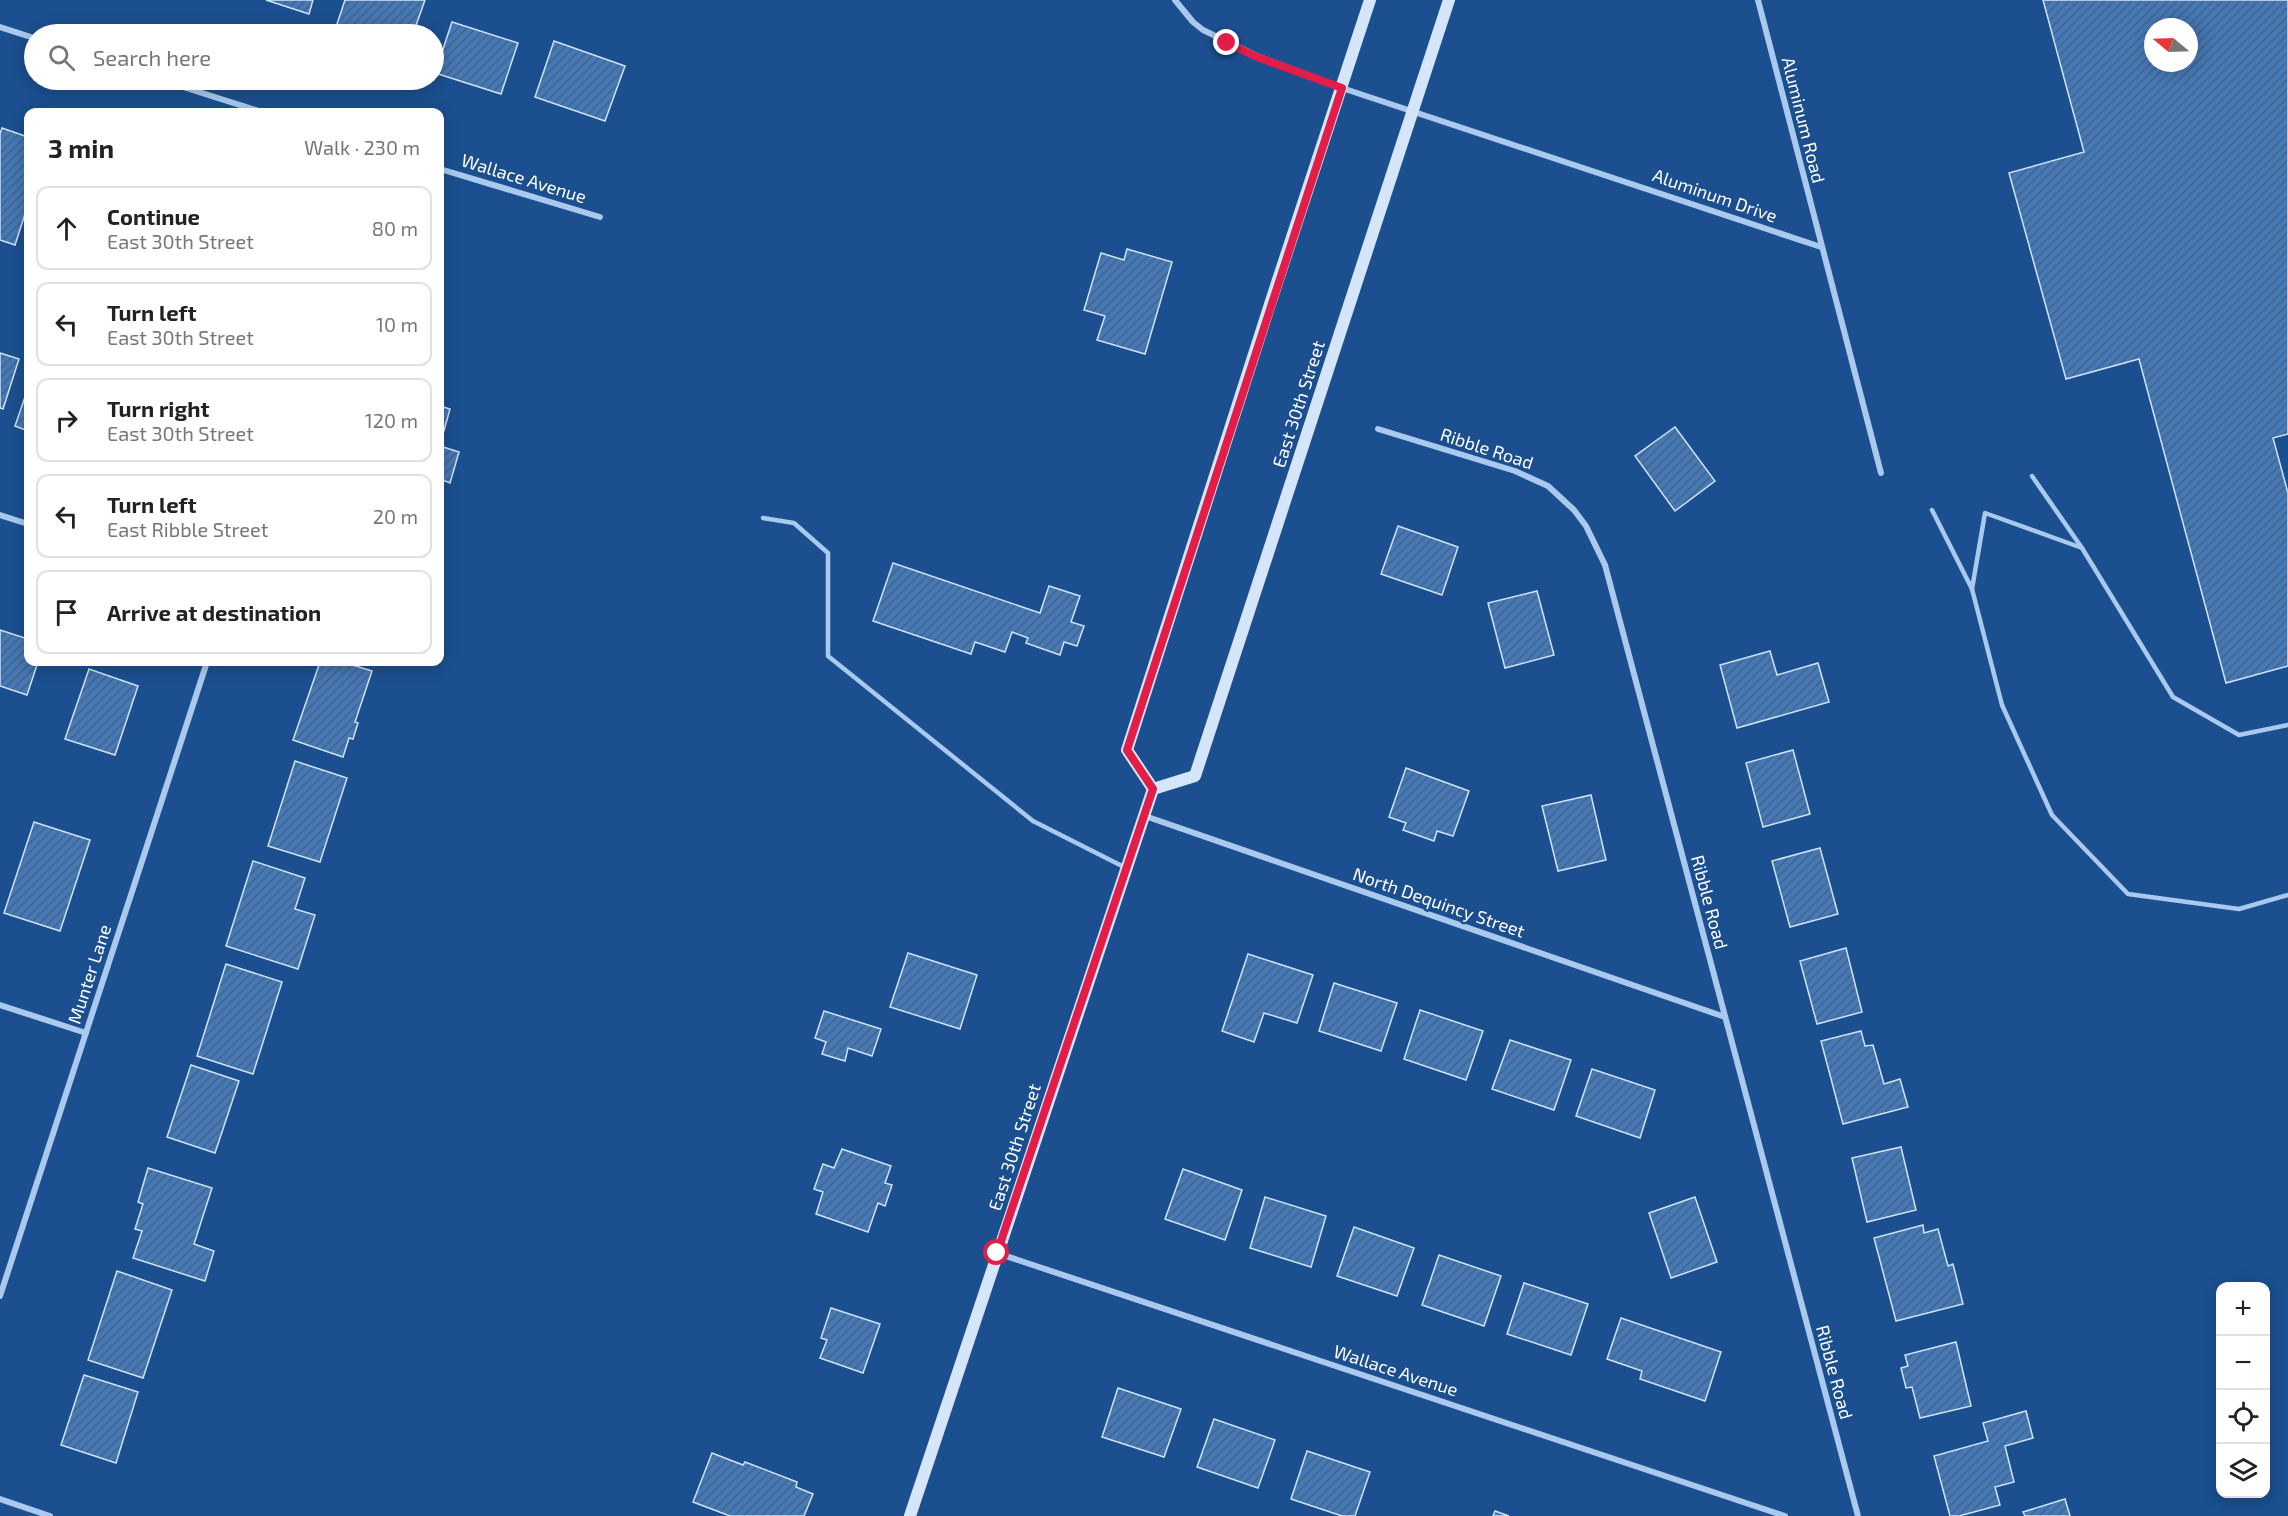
<!DOCTYPE html>
<meta charset="utf-8">
<style>
:root{--surface:#fff;--page:#f6f6f6;--text:#222;--muted:#767676;--line:#e0e0e0}
body{margin:0;font-family:"Exo 2",sans-serif;background:var(--page);color:var(--text)}
.controls{position:absolute;right:18px;bottom:18px;display:grid;overflow:hidden;border-radius:12px;box-shadow:0 3px 15px #0003}
.controls button{width:54px;height:54px;display:grid;place-items:center;padding:0;border:0;border-bottom:2px solid var(--line);background:var(--surface);color:var(--text);font:30px sans-serif}
.compass{position:absolute;left:2144px;top:18px;width:54px;height:54px;border-radius:50%;background:var(--surface);box-shadow:0 3px 15px #0003;rotate:289deg}
.stop{position:absolute;width:18px;height:18px;margin:-14px;border:4px solid #e11d48;border-radius:50%;background:#fff}
.stop.end{background:#e11d48;border-color:#fff;box-shadow:0 2px 6px #0008}
.list{margin:0;padding:0;list-style:none}
h2{display:flex;justify-content:space-between;align-items:center;height:78px;margin:0;padding:0 24px;font-size:26px}
h2 small{font-size:20px;font-weight:400;color:var(--muted)}
.list li{display:grid;grid-template-columns:39px 1fr auto;gap:18px;align-items:center;box-sizing:border-box;height:84px;margin:0 12px 12px;padding:0 12px;border:2px solid var(--line);border-radius:12px}
.list b{display:block;font-size:22px;white-space:nowrap}
.list p{margin:0;font-size:20px;white-space:nowrap;color:var(--muted)}
.list em{font-size:20px;font-style:normal;color:var(--muted)}
.icon{flex:none;width:33px;height:33px;fill:none;stroke:currentColor;stroke-width:2;stroke-linecap:round;stroke-linejoin:round}
.map{position:relative;flex:none;width:2288px;height:1516px;overflow:hidden}
.search{position:absolute;background:var(--surface);box-shadow:0 3px 15px #0003;left:24px;top:24px;width:420px;height:66px;display:flex;align-items:center;gap:15px;box-sizing:border-box;padding:0 21px;border-radius:33px;color:var(--muted);font-size:22px}
.panel{position:absolute;background:var(--surface);box-shadow:0 3px 15px #0003;left:24px;top:108px;width:420px;height:558px;border-radius:12px}
.map>svg:first-child{display:block}
.building{fill:url(#building-hatch);stroke:#cfe3fa;stroke-width:1.5;fill-rule:evenodd}
.lines{fill:none;stroke-linecap:round;stroke-linejoin:round}
.lane{stroke:#a9c9ee;stroke-width:4.5}
.street{stroke:#a9c9ee;stroke-width:6}
.secondary{stroke:#d6e6fa;stroke-width:12}
.route{stroke:#e11d48;stroke-width:8}
.labels{text-anchor:middle;dominant-baseline:central;stroke-width:5;stroke-linejoin:round;paint-order:stroke}
.street-label{font-size:18px;fill:#fff;stroke:#1b4f8f}
</style>
<div class="map">
<svg width="2288" height="1516" viewBox="0 0 2288 1516">
<defs>
<pattern id="building-hatch" width="6" height="6" patternUnits="userSpaceOnUse" patternTransform="scale(1.5)"><rect width="6" height="6" fill="#4478b7"/><path d="M-1 1l2-2M0 6l6-6M5 7l2-2" fill="none" stroke="#486282"/></pattern>
</defs>
<rect width="100%" height="100%" fill="#1b4f8f"/>
<g class="building">
<path d="M266 0H313L309 14Z"/>
<path d="M345 0H425L413 34H339L334 33Z"/>
<path d="M2043 0H2288V434L2273 438 2288 493V666L2226 683 2139 359 2066 379 2009 173 2084 152ZM2153 27H2189V63H2153Z"/>
<path d="M452 22 518 43 501 94 435 73Z"/>
<path d="M554 41 625 66 605 121 535 97Z"/>
<path d="M28 126V205L15 245 0 240V134L2 128 25 136Z"/>
<path d="M1127 249 1172 262 1145 354 1097 340 1105 316 1084 310 1101 253 1124 260Z"/>
<path d="M0 353 19 359 3 409 0 408Z"/>
<path d="M28 388V431L15 426Z"/>
<path d="M440 406 450 409 440 445Z"/>
<path d="M1675 427 1715 481 1675 511 1635 456Z"/>
<path d="M440 446 459 452 450 483 440 479Z"/>
<path d="M1398 526 1458 547 1442 595 1381 574Z"/>
<path d="M893 563 1040 613 1049 586 1080 596 1071 622 1084 626 1077 646 1064 642 1060 655 1026 643 1028 638 1012 632 1005 652 975 642 971 654 873 621Z"/>
<path d="M1537 591 1554 655 1505 668 1488 603Z"/>
<path d="M0 630 28 639V662H38L27 695 0 686Z"/>
<path d="M1770 651 1777 675 1818 663 1829 702 1737 728 1720 665Z"/>
<path d="M320 662H343L372 671 355 722 358 723 353 739 349 738 343 757 293 740Z"/>
<path d="M89 669 138 686 115 755 65 739Z"/>
<path d="M1793 750 1810 814 1763 827 1746 763Z"/>
<path d="M295 761 347 778 320 862 268 846Z"/>
<path d="M1406 768 1469 791 1453 836 1437 831 1434 841 1403 830 1406 823 1389 817Z"/>
<path d="M1591 795 1606 860 1558 871 1542 806Z"/>
<path d="M34 822 90 840 60 931 4 913Z"/>
<path d="M1820 848 1838 914 1790 927 1772 861Z"/>
<path d="M253 861 305 878 295 909 315 915 298 969 226 946Z"/>
<path d="M1846 948 1862 1012 1817 1024 1800 961Z"/>
<path d="M908 953 977 975 960 1029 890 1007Z"/>
<path d="M1248 954 1313 975 1297 1023 1264 1013 1254 1042 1222 1031Z"/>
<path d="M226 964 282 982 253 1074 197 1056Z"/>
<path d="M1334 983 1397 1003 1381 1051 1319 1031Z"/>
<path d="M1420 1010 1483 1031 1466 1080 1404 1059Z"/>
<path d="M824 1011 881 1029 872 1056 848 1048 845 1061 822 1054 826 1042 815 1038Z"/>
<path d="M1861 1031 1865 1046 1873 1045 1884 1084 1900 1079 1908 1107 1843 1124 1821 1041Z"/>
<path d="M1510 1040 1571 1060 1554 1110 1492 1089Z"/>
<path d="M191 1065 239 1081 215 1153 167 1137Z"/>
<path d="M1592 1069 1655 1090 1640 1138 1576 1116Z"/>
<path d="M1901 1147 1916 1210 1867 1222 1852 1158Z"/>
<path d="M842 1149 891 1166 885 1183 892 1185 885 1206 878 1203 868 1232 816 1214 823 1192 814 1189 823 1164 834 1168Z"/>
<path d="M148 1168 212 1188 194 1244 214 1251 205 1281 133 1258 142 1231 135 1229 143 1204 138 1202Z"/>
<path d="M1183 1169 1242 1190 1225 1240 1165 1219Z"/>
<path d="M1265 1197 1326 1216 1311 1267 1250 1248Z"/>
<path d="M1695 1197 1717 1262 1671 1278 1649 1213Z"/>
<path d="M1923 1225 1924 1233 1938 1229 1948 1266 1953 1264 1963 1304 1896 1321 1874 1238Z"/>
<path d="M1354 1227 1414 1248 1397 1296 1337 1276Z"/>
<path d="M1439 1255 1501 1276 1484 1326 1422 1305Z"/>
<path d="M117 1271 172 1290 143 1378 88 1360Z"/>
<path d="M1524 1283 1588 1304 1571 1355 1507 1334Z"/>
<path d="M831 1308 880 1324 863 1373 820 1358 827 1340 821 1338Z"/>
<path d="M1621 1318 1721 1352 1705 1401 1640 1379 1642 1371 1607 1359Z"/>
<path d="M1956 1342 1971 1406 1920 1418 1912 1387 1906 1388 1901 1368 1908 1366 1905 1355Z"/>
<path d="M84 1375 138 1392 116 1463 61 1445Z"/>
<path d="M1118 1388 1181 1409 1164 1457 1102 1437Z"/>
<path d="M2026 1411 2033 1438 2005 1446 2014 1482 1995 1487 2000 1505 1959 1516H1950L1934 1456 1988 1441 1983 1423Z"/>
<path d="M1214 1419 1275 1440 1258 1488 1197 1467Z"/>
<path d="M1307 1451 1370 1472 1355 1516H1342L1291 1499Z"/>
<path d="M712 1453 743 1465 745 1462 797 1482 796 1487 813 1494 804 1516H730L693 1502Z"/>
<path d="M2065 1499 2070 1516H2025L2023 1512Z"/>
<path d="M1495 1511 1509 1516H1493Z"/>
</g>
<g class="lines">
<g class="lane">
<path d="M2032 476 2082 548"/>
<path d="M1932 510 1972 589 1985 513 2082 548 2173 697 2239 735 2288 725"/>
<path d="M763 518 794 523 828 553V656L1033 821 1124 867"/>
<path d="M1972 589 2002 705 2052 815 2128 894 2239 909 2288 895"/>
</g>
<g class="street">
<path d="M1175 0 1193 22 1203 30 1257 56 1342 88 1821 247"/>
<path d="M1758 0 1881 473"/>
<path d="M0 27 34 38"/>
<path d="M161 80 262 112"/>
<path d="M440 169 600 217"/>
<path d="M1378 429 1515 471 1548 486 1574 510 1586 526 1605 565 1858 1516"/>
<path d="M0 515 28 524"/>
<path d="M1145 816 1725 1017"/>
<path d="M0 1005 86 1033"/>
<path d="M997 1253 1785 1516"/>
<path d="M0 1296 207 662"/>
<path d="M0 1499 50 1516"/>
</g>
<g class="secondary">
<path d="M1153 789 1195 776 1449 0"/>
<path d="M1153 789 1127 750 1271 301 1370 0"/>
<path d="M910 1516 1153 789"/>
</g>
</g>
<g class="lines">
<path class="route" d="M997 1253 1153 789 1127 750 1342 88 1257 57 1227 43"/>
</g>
<g class="labels">
<g class="street-label">
<text transform="translate(1804 120) rotate(76)">Aluminum Road</text>
<text transform="translate(524 178) rotate(17)">Wallace Avenue</text>
<text transform="translate(1715 195) rotate(19)">Aluminum Drive</text>
<text transform="translate(1298 404) rotate(-72)">East 30th Street</text>
<text transform="translate(1487 448) rotate(18)">Ribble Road</text>
<text transform="translate(1439 902) rotate(19)">North Dequincy Street</text>
<text transform="translate(1710 902) rotate(75)">Ribble Road</text>
<text transform="translate(89 974) rotate(-72)">Munter Lane</text>
<text transform="translate(1014 1147) rotate(-72)">East 30th Street</text>
<text transform="translate(1396 1370) rotate(18)">Wallace Avenue</text>
<text transform="translate(1835 1372) rotate(75)">Ribble Road</text>
</g>
</g>
</svg>
<div class="controls">
<button>+</button>
<button>−</button>
<button><svg class="icon" aria-label="locate" viewBox="0 0 24 24"><circle cx="12" cy="12" r="6"/><path d="M12 2v4M12 18v4M2 12h4M18 12h4"/></svg></button>
<button><svg class="icon" aria-label="layers" viewBox="0 0 24 24"><path d="M12 4l9 5-9 5-9-5zM3 14l9 5 9-5"/></svg></button>
</div>
<svg class="compass" viewBox="-18 -18 36 36"><path d="M0-13l5 13h-10z" fill="#e53935"/><path d="M0 13l5-13h-10z" fill="#767676"/></svg>
<div class="stop" style="left:997px;top:1253px"></div>
<div class="stop end" style="left:1227px;top:43px"></div>
<div class="search"><svg class="icon" aria-label="search" viewBox="0 0 24 24"><circle cx="10" cy="10" r="6"/><path d="M15 15l6 6"/></svg>Search here</div>
<section class="panel">
<h2>3 min<small>Walk · 230 m</small></h2>
<ul class="list">
<li><svg class="icon" aria-label="ahead" viewBox="0 0 24 24"><path d="M12 20V5M6 11l6-6 6 6"/></svg><div><b>Continue</b><p>East 30th Street</p></div><em>80 m</em></li>
<li><svg class="icon" aria-label="left" viewBox="0 0 24 24"><path d="M17 20v-9H6M10 6l-5 5 5 5"/></svg><div><b>Turn left</b><p>East 30th Street</p></div><em>10 m</em></li>
<li><svg class="icon" aria-label="right" viewBox="0 0 24 24"><path d="M7 20v-9h11M14 6l5 5-5 5"/></svg><div><b>Turn right</b><p>East 30th Street</p></div><em>120 m</em></li>
<li><svg class="icon" aria-label="left" viewBox="0 0 24 24"><path d="M17 20v-9H6M10 6l-5 5 5 5"/></svg><div><b>Turn left</b><p>East Ribble Street</p></div><em>20 m</em></li>
<li><svg class="icon" aria-label="arrive" viewBox="0 0 24 24"><path d="M6 21V4h12l-3 4 3 4H6"/></svg><div><b>Arrive at destination</b></div></li>
</ul>
</section>
</div>
